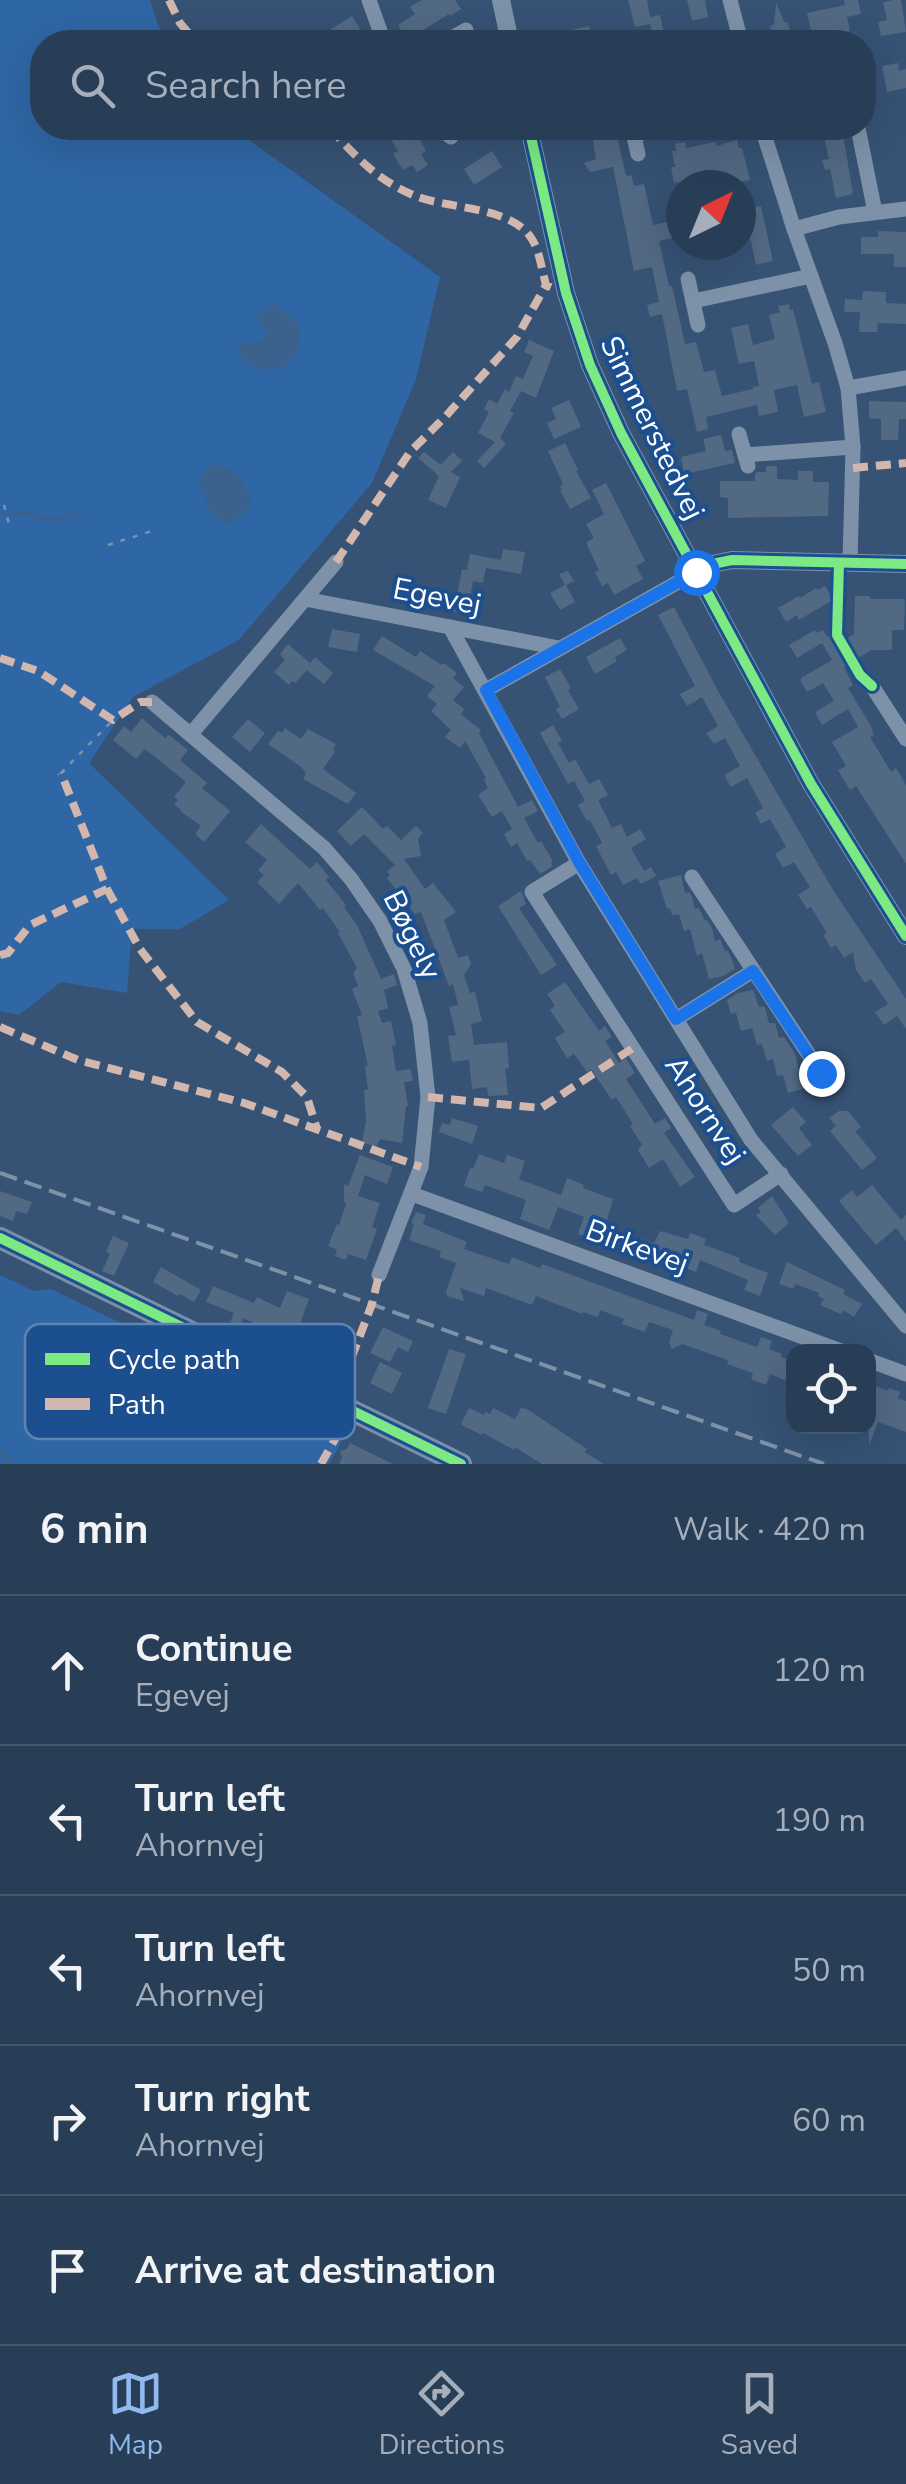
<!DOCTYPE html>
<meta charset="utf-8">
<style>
:root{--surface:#283e57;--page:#344961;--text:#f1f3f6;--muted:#a5aeba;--line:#44576d;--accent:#90b9f0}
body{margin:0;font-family:"Nunito Sans",sans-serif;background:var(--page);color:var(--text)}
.controls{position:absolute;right:30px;bottom:30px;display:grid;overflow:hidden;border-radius:20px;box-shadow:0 10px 40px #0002}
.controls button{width:90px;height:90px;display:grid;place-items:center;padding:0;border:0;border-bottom:2px solid var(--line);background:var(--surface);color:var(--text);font:50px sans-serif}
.compass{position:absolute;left:666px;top:170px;width:90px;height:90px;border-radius:50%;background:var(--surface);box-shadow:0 10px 40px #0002;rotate:43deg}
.stop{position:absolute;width:30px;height:30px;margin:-22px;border:8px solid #1a73e8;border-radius:50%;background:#fff}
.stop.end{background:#1a73e8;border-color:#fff;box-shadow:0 2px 10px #0008}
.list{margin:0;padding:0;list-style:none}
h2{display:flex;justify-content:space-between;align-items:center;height:130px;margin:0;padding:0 40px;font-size:42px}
h2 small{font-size:32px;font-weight:400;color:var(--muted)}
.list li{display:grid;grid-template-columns:65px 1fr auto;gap:30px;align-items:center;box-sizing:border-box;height:150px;padding:0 40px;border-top:2px solid var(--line)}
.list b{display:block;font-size:38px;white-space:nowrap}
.list p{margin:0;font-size:32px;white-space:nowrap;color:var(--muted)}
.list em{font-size:32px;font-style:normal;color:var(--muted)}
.icon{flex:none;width:55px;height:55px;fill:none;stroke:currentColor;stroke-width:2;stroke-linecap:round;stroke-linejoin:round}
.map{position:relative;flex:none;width:906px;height:1464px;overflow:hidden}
.search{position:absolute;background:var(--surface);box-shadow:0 10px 40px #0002;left:30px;right:30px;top:30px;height:110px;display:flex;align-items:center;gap:25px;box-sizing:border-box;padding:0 35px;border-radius:40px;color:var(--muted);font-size:38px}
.sheet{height:880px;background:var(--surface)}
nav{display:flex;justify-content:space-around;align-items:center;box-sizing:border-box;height:140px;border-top:2px solid var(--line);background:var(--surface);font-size:28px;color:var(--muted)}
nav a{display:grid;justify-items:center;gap:5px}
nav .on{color:var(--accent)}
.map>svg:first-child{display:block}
.green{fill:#2f66a5}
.water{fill:#3b618d}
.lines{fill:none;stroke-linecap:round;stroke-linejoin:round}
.stream{stroke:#3b618d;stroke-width:4}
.building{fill:#526984}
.path{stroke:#7d92a8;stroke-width:2.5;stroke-dasharray:5 8;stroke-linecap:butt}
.minor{stroke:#7d92a8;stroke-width:15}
.tertiary{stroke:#7d92a8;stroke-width:18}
.primary{stroke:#7d8ea7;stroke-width:22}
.rail{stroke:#7e92a7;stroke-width:4;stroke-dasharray:18 8;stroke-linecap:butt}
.quiet{stroke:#d1b7ad;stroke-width:8;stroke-dasharray:15 8;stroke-linecap:butt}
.cycleway-casing{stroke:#1b4f8f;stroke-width:16}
.cycleway{stroke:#7ce984;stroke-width:10}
.route{stroke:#1a73e8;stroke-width:12}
.labels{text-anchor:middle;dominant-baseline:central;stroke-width:8;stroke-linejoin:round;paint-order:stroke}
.street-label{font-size:30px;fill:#fff;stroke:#1b4f8f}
.key{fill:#1b4f8f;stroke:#5f84b1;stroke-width:2.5}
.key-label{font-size:28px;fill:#fff}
</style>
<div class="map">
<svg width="906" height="1464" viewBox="0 0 906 1464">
<rect width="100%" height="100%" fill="#365274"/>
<g class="green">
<path d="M0 0H150L159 27 171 42H42V128H236L242 135 440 277 416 379 372 483 239 640 133 697 89 763 229 900 180 929H132L127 993 61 982 19 1015 0 1011Z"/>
<path d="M0 1275 34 1291 51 1289 249 1385 303 1419 326 1428 350 1427 329 1464H0Z"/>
</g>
<g class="water">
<path d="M273 304 293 318 300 329C299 336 299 346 296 353 284 380 234 371 239 343L258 342 264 340 266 333 257 321 259 313Z"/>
<path d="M220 464C242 473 244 482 252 502L243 515 226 525 211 513 199 483 207 467Z"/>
</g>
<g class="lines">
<g class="stream">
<path d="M0 514H4"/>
<path d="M11 514H28L47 520 82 514"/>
<path d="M0 1452 13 1464"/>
</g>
</g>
<g class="building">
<path d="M422 0H455L461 9 450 16 449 14 407 40 398 25 415 14 410 7Z"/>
<path d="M628 0H647L650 17 660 15 665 39 654 41 650 24 635 27Z"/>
<path d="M687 0H705L708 17 692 21Z"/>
<path d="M844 0H858L861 14 847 17 850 31 813 39 807 13 845 5Z"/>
<path d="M893 0H901L906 32 881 36 878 22 887 20 883 2Z"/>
<path d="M776 3 785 23 788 22 792 42H774L770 26 774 25Z"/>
<path d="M352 16 368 42H321L334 34 331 29Z"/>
<path d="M589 26 592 42H561L559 33Z"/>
<path d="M898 63 899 71 906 69V88L887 92 882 66Z"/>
<path d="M384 128H407L415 141 419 138 426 151 421 154 428 165 417 172 412 165 403 170 393 154 398 151Z"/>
<path d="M591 128H609L610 134 616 132 626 176 631 175 634 186 644 184 653 225 676 220 681 236 659 241 669 286H672L685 344 696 342 704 372 715 370 722 396 753 389V387L759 386 754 361 739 364 731 328 748 324 753 345 775 339 769 315 780 312 778 306 789 304 790 310 793 309 812 384 819 382 826 412 804 417 797 385 774 390 778 412 759 416 757 405 706 417 708 429 697 432 687 389 677 391 662 314 650 317 647 305 659 302 652 267 634 271 613 167 590 172 584 163 596 159Z"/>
<path d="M822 128H842L853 194 836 198 830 169 825 170 822 160 829 159Z"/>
<path d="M737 140 739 148H742L750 180 719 185H697L696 179 674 183 671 167H675L672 151H676L675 144 685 142 686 148 716 142 717 146Z"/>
<path d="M492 151 502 167 474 185 464 169Z"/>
<path d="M761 206 773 261 756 265 747 222 741 223V210Z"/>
<path d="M878 231 906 232V267H894V254H861V237H878Z"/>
<path d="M863 291 886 292V303L906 304V324L878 323 877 332H859L860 312H844L845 299 862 300Z"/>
<path d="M529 340 554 351 536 398 521 391 510 411 514 413 500 438 506 444 484 468 477 461 495 442 478 433 489 412 484 409 489 399 497 404 505 389 509 392 516 376 523 379 533 356 524 352Z"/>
<path d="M569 400 581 427 554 439 547 423 556 419 551 408Z"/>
<path d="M869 401 906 402V419H899L898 440H881V419L869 418Z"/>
<path d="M721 435 725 451 732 450 735 463 684 474 681 457 706 451 703 439Z"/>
<path d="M565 443 578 470 576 471 591 498 570 509 560 491 562 490 560 486 563 484 548 451Z"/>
<path d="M424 452 441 465 453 452 462 461 451 472 460 477 446 508 428 500 439 476 418 458Z"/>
<path d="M766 466H777V479L798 480V471H813V482H829L828 516 728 518V498L720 497V481H755V475L757 472H766Z"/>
<path d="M606 483 645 561 636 566 643 579 614 595 608 583 602 586 595 572 599 570 587 545V542L594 538 586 524 604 514 592 490Z"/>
<path d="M503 549 525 552 521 574 486 568 483 583 473 581 467 614 454 612 462 569 467 570 470 554 501 560Z"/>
<path d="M568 571 574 581 566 585 575 602 560 610 550 593 565 585 559 574Z"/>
<path d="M825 586 833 600 799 620 797 615 786 622 778 608 799 596 800 598 816 588 818 590Z"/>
<path d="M855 596H870V599H905L904 630H892V650H871L844 667 853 685 848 688 871 726 874 735 870 737 891 772 896 768 906 785V864L856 786 850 790 838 770 846 766 832 742 858 727 848 709 822 725 815 712 834 701 823 683 807 692 801 682V678L832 660 822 643 797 658 789 645 815 630 817 633 823 630 827 637 832 634 838 644 854 634Z"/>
<path d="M674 607 717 689 833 890 906 999V1029L897 1016 884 1025 875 1012 888 1004 871 979 865 983 856 970 853 952 844 958 836 945 831 948 823 935 827 933 811 907 807 909 798 895 810 887 794 862 783 868 775 854 786 847 770 819 761 824 755 813 763 808 747 778 731 787 724 775 740 766 725 738 714 744 706 733 718 726 702 697 687 706 680 694 695 686 658 615Z"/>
<path d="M332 629 360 634 357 652 328 647Z"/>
<path d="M382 636 416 657 420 651 442 665 444 663 457 673 453 678 464 687 453 700 464 709 461 714 481 730 479 733 518 807 532 800 538 811 524 818 538 843 541 841 553 861 551 863 553 866 540 874 530 860 527 861 517 843 511 847 504 834 512 829 502 811 492 817 478 795 488 788 484 780 486 778 465 741 460 748 445 737 451 730 431 711 437 704 427 696 435 686 373 650Z"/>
<path d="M620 638 627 650 615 657 617 661 595 674 586 657Z"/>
<path d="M288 644 310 663 315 657 333 673 324 684 307 670 295 683 292 681 289 685 274 672 285 660 280 654Z"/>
<path d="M560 669 571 688 568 690 579 709 562 719 556 709 560 707 545 677Z"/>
<path d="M142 718 165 738 169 735 188 750 180 760 207 783 202 788 230 811 204 842 195 834 201 826 180 811 181 810 174 804 178 800 174 797 186 782 145 749 136 759 113 740 124 726 131 732Z"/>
<path d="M248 719 265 733 250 752 232 737Z"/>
<path d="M553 725 562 741 558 743 569 763 575 759 589 784 599 779 608 795 598 800 612 828 621 824 627 837 640 829 646 839 631 848 644 871 651 867 656 876 641 884 637 878 623 885 616 872 611 875 596 846 602 843 590 820 587 821 578 805 585 801 574 781 568 784 540 733Z"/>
<path d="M285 728 301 739 308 729 336 744 333 750 335 752 323 769 356 793 348 804 303 779 306 773 301 767 268 744 278 731 282 733Z"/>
<path d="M362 807 383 829 387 826 401 840 416 826 423 833 418 839 421 856 404 859 425 889 433 883 456 912 444 920 458 958 468 955 471 964 464 975 470 993 475 992 482 1021 471 1024 474 1045 507 1042 509 1068 505 1069 508 1095 488 1096 487 1087 472 1089 469 1060 452 1062 448 1036 456 1035 449 1007 458 1005 453 984 449 986 421 912 415 914 399 894 387 878 390 875 387 871 395 865 364 834 351 846 337 831Z"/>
<path d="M261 824 310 869 317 862 329 877 326 880 346 905 344 907 357 925 381 979 394 974 397 985 384 990 388 1008 378 1011 382 1023 391 1021 396 1045 392 1046 396 1071 411 1069 413 1081 404 1082 408 1106H406L402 1143 380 1139 377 1146 362 1143 366 1121 364 1090H368L365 1066H368L357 1016 362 1015 352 989 358 986 353 973 357 968 338 933 340 932 323 908 320 910 298 883 279 904 257 882 264 875 258 870 267 860 245 842Z"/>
<path d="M681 875 685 893 689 892 692 897 695 909 699 908 705 921 706 919 712 928 715 941 720 939 725 952 727 950 732 959 735 969 723 976 709 979 702 953 697 956 690 929 684 931 679 914 672 915 670 908 667 909 658 881Z"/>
<path d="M521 891 526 904 519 908 557 965 541 975 498 906Z"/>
<path d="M565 982 599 1031 605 1026 612 1037 605 1041 619 1063 626 1058 635 1073 626 1079 655 1124 665 1118 671 1128 664 1133 695 1177 680 1187 663 1159 649 1168 638 1150 642 1145 630 1126 633 1124 616 1097 612 1100 591 1069 587 1072 574 1054 567 1058 555 1038 565 1032 550 1010 555 1006 547 994Z"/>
<path d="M753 990 759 1007 763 1006 765 1008 769 1023H775L779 1038 784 1037 795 1054 799 1070 805 1068 809 1087 788 1093 783 1075 777 1076 773 1059 767 1061 762 1044 757 1045 752 1028 741 1031 736 1013 731 1014 727 1000 738 993Z"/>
<path d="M793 1107 806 1122 799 1128 812 1145 798 1156 771 1125Z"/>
<path d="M839 1111H848L861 1127 855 1131 877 1158 862 1170 830 1131 836 1126 829 1118Z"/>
<path d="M452 1118 478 1126 472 1144 439 1132 442 1123 450 1125Z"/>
<path d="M479 1154 504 1163 507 1155 525 1161 519 1179 561 1195 567 1178 584 1185 583 1188 613 1199 605 1227 654 1243 660 1231 688 1239 690 1233 706 1239 704 1245 740 1258 739 1262 768 1273 760 1296 744 1290 748 1280 700 1260 696 1272 665 1260 664 1265 578 1234 584 1217 558 1207 549 1230 520 1219 526 1200 485 1185 482 1192 464 1186 470 1168 473 1169Z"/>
<path d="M360 1155 393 1167 387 1184 365 1175 358 1196 380 1203 372 1227 377 1229 366 1260 348 1254 346 1260 335 1256 337 1250 328 1246 337 1224 339 1225 346 1204 344 1201V1184L348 1186Z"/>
<path d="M872 1185 901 1220 906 1215V1241L896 1228 876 1245 839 1201 852 1190 857 1197Z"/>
<path d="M0 1191 32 1202 27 1214 16 1211 13 1221 0 1216Z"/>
<path d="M772 1196 789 1223 775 1235 756 1215 761 1212 758 1208Z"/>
<path d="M416 1212 426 1215 423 1224 467 1242 464 1249 509 1264 512 1257 540 1268 542 1264 694 1320 697 1310 708 1314 704 1325 721 1331 720 1334 757 1347 761 1337 772 1341 769 1349 782 1354 781 1357 794 1362V1384L770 1374 766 1385 751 1379 753 1373 727 1364 728 1360 682 1344 672 1349 669 1342 673 1330 649 1322 645 1332 622 1324 624 1319 600 1310 598 1317 583 1312 582 1314 536 1296 532 1305 486 1288 484 1296 460 1288 464 1301 447 1296 446 1292 456 1263 439 1257 441 1251 409 1240 414 1224 411 1223Z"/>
<path d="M113 1236 129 1243 114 1276 102 1271 110 1254 106 1252Z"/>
<path d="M787 1262 845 1290 843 1294 862 1304 854 1317 843 1310 841 1314 820 1305 824 1299 818 1296 819 1293 795 1284 793 1289 779 1284Z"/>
<path d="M161 1267 201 1290 194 1302 180 1294 178 1296 153 1282Z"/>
<path d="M213 1286 254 1303 257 1297 280 1308 287 1291 309 1299 300 1324 320 1334 322 1329 341 1336 332 1359 243 1318 240 1326 230 1322 234 1313 206 1302Z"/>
<path d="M383 1327 413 1341 408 1352 398 1347 390 1362 370 1353Z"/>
<path d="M449 1349 466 1354 446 1414 428 1408Z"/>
<path d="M380 1362 402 1373 392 1394 370 1383Z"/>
<path d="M868 1383 888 1391 889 1388 900 1392 898 1398 906 1401V1432L878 1422 869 1445Z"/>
<path d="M469 1408 484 1415 485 1412 490 1414 493 1408 515 1419 521 1408 527 1409 587 1449 584 1452 604 1464H542L515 1447 514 1450 483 1433 482 1435 465 1427 461 1424Z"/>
<path d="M350 1443 393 1464H339L342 1458 340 1451 347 1449Z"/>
</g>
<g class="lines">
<g class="path">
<path d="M4 505 9 524"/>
<path d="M108 545 155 530"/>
<path d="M61 773 113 720"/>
</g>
<g class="minor">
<path d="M369 0 384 42"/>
<path d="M730 0 741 42"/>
<path d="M445 42 466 30"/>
<path d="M439 128 451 137"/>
<path d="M632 128 638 154"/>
<path d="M762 128 794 229 835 343 848 388 853 447 850 563"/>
<path d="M858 128 875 212"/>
<path d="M634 135 667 128"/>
<path d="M794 229 839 217 906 209"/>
<path d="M688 279 698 325"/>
<path d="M693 301 811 276"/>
<path d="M848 388 906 378"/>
<path d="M739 434 748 466"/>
<path d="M745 455 853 447"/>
<path d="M305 599 559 648"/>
<path d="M450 627 579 863 751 1140 906 1326"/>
<path d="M872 686 906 739"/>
<path d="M486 690 696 572"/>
<path d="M152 702 324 848 351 879 380 921 404 969 420 1023 428 1097 421 1167 379 1275"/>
<path d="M191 734 336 562"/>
<path d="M579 863 532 892 734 1205 781 1174"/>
<path d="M692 877 821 1073"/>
<path d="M676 1019 753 971"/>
<path d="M412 1194 844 1352"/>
<path d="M868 1360 906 1374"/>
</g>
<g class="tertiary">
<path d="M501 0 510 42"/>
<path d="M529 128 566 293 590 365 621 433 811 784 906 936"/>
<path d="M693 568 732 560 906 564"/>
</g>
<path class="primary" d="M0 1238 461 1464"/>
<path class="rail" d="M0 1173 824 1464"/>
<g class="quiet">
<path d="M169 0 180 23 196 42"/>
<path d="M330 128C356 157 376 179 413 195 447 210 514 205 533 241 540 253 542 271 546 285L557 290"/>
<path d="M451 137 461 128"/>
<path d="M853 468 906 463"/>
<path d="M336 562 410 452 445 417 517 337 546 285"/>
<path d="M0 658 38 671 113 720 140 702H152"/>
<path d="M107 889 140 949 197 1022 282 1072 307 1097 317 1129"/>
<path d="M0 955 8 953 30 925 107 889 61 773"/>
<path d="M0 1027 78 1060 244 1103 421 1167"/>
<path d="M428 1097 541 1108 633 1048"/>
<path d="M335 1401 372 1304 379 1275"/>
<path d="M321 1464 352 1409"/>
</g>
<defs>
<g id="cycleway">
<path d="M529 128 566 293 590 365 621 433 811 784 906 936"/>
<path d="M839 563 837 635 860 675 872 686"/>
<path d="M693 568 732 560 906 564"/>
<path d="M0 1238 461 1464"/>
</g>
</defs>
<use href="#cycleway" class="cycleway-casing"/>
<use href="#cycleway" class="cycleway"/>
</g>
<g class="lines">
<path class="route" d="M696 572 486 690 579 862 676 1019 753 971 821 1073"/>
</g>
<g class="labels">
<g class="street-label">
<text transform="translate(652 428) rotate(64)">Simmerstedvej</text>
<text transform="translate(437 597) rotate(11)">Egevej</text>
<text transform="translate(412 935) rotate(64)">Bøgely</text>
<text transform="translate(705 1110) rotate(57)">Ahornvej</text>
<text transform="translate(637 1247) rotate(20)">Birkevej</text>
</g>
</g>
<rect x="25" y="1324" width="330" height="115" rx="15" class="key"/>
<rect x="45" y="1353" width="45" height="12" fill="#7ce984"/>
<rect x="45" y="1398" width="45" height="12" fill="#d1b7ad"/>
<g class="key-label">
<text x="108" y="1369">Cycle path</text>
<text x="108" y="1414">Path</text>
</g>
</svg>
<div class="controls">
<button><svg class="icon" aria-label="locate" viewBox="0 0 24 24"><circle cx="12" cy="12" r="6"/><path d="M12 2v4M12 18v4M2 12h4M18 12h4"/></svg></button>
</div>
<svg class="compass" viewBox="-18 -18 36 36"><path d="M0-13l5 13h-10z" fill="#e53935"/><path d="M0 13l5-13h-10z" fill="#a5aeba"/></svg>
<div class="stop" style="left:696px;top:572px"></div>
<div class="stop end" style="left:821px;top:1073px"></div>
<div class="search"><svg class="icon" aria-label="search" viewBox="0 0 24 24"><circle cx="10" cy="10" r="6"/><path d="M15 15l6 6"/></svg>Search here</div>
</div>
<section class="sheet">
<h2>6 min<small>Walk · 420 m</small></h2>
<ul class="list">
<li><svg class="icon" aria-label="ahead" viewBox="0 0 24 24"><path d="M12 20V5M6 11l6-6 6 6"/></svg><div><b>Continue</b><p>Egevej</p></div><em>120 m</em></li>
<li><svg class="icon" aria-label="left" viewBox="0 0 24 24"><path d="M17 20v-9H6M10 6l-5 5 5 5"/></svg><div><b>Turn left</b><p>Ahornvej</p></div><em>190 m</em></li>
<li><svg class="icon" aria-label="left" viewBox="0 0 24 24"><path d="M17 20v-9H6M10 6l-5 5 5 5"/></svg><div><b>Turn left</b><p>Ahornvej</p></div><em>50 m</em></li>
<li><svg class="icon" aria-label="right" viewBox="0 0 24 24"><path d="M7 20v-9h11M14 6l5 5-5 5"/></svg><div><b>Turn right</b><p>Ahornvej</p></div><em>60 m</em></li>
<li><svg class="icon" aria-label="arrive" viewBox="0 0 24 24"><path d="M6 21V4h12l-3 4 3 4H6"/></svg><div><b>Arrive at destination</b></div></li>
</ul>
</section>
<nav>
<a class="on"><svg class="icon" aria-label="map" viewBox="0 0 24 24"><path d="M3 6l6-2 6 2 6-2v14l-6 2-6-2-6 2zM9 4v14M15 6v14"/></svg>Map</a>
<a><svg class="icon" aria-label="directions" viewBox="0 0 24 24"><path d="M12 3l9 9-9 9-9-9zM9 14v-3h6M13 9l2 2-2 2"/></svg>Directions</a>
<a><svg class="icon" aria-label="saved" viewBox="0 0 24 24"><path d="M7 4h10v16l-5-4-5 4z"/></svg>Saved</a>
</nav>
